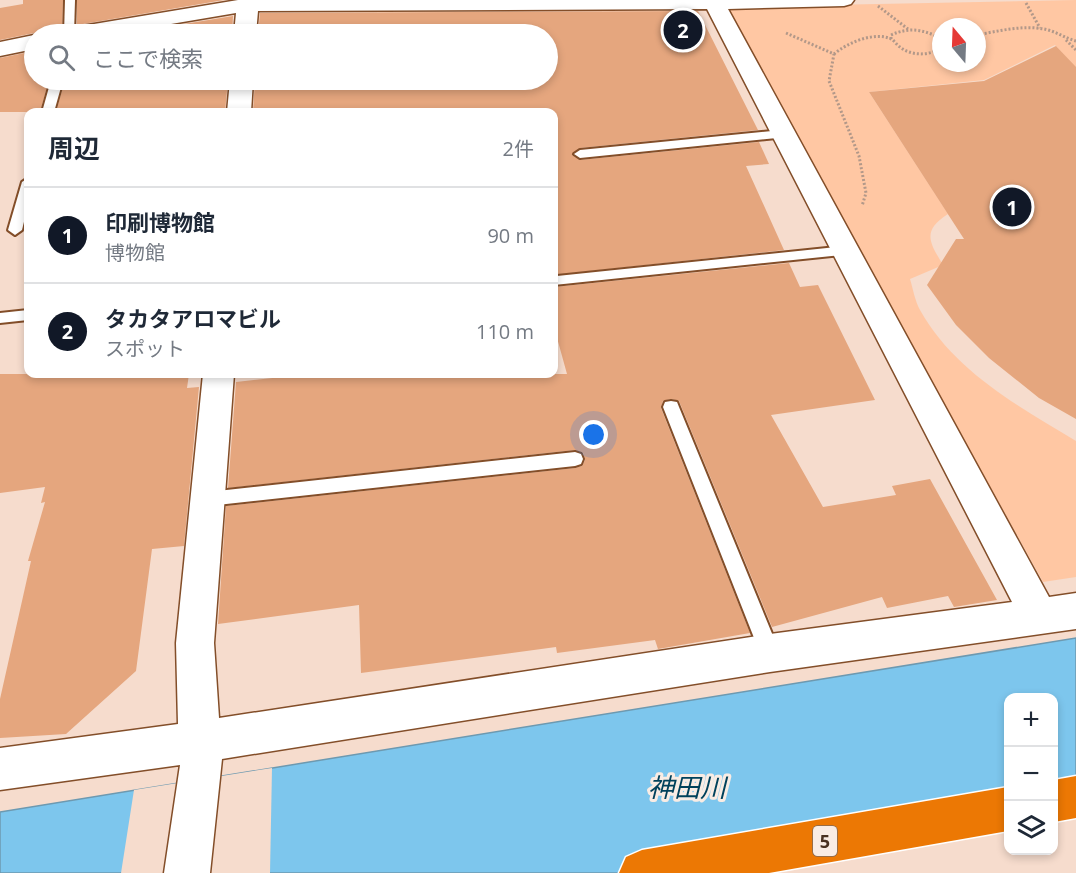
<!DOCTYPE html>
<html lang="ja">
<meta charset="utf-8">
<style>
:root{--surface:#fff;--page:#f2f2f3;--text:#1f2937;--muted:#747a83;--line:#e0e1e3;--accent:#111827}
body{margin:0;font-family:"Open Sans","Noto Sans JP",sans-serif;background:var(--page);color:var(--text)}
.controls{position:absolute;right:18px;bottom:18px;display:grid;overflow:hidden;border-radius:12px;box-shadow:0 3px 9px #0003}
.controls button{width:54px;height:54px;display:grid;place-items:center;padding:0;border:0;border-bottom:2px solid var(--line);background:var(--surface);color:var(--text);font:30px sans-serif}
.compass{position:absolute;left:932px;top:18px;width:54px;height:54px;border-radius:50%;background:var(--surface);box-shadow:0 3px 9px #0003;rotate:341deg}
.you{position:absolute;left:594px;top:435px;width:21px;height:21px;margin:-15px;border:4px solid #fff;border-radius:50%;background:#1a73e8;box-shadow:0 0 0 9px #1a73e833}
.badge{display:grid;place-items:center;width:39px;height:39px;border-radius:50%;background:var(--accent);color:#fff;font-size:20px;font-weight:700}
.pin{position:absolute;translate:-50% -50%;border:3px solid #fff;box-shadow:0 2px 6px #0006}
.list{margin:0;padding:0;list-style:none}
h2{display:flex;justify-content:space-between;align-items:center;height:78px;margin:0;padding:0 24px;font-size:26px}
h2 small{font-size:20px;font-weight:400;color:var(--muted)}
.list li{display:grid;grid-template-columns:39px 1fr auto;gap:18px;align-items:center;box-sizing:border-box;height:96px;padding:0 24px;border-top:2px solid var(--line)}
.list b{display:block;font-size:22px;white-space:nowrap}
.list p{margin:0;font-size:20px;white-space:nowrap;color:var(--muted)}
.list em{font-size:20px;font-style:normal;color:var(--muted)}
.icon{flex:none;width:33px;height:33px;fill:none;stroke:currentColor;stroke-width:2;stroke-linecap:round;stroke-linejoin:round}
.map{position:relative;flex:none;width:1076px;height:873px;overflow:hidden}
.search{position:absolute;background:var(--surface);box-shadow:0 3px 9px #0003;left:24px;top:24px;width:534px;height:66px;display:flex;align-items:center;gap:15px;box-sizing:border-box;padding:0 21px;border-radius:33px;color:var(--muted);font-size:22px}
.panel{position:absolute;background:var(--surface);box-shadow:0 3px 9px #0003;left:24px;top:108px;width:534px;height:270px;border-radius:12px}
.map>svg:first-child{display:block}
.green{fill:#ffc7a3;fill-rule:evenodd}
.water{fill:#7dc6ed;stroke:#6d99b0;stroke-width:1.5}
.pier{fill:#f6dccd}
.building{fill:#e5a67e}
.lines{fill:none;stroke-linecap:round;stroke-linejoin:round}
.service-casing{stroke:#834e29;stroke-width:4}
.minor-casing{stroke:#834e29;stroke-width:3}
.motorway-casing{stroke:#fff;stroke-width:3}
.path{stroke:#b29889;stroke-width:3;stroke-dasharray:2 2;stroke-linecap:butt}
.service{fill:#fff;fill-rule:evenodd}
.minor{fill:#fff;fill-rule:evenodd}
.motorway{fill:#ec7804;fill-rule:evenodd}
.labels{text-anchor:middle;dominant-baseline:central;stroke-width:6;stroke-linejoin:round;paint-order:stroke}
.shield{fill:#f9ece4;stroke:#7e695c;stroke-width:1.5}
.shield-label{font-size:18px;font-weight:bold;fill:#493121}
.near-water-label{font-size:26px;font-style:italic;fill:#01415b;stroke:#f9ece4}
</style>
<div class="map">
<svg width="1076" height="873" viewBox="0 0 1076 873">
<rect width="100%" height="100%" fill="#f6dccd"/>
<path class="green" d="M1076 0V68L1055 45 984 80 869 92 948 214C921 231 930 243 943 265L910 279C913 289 915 301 920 310 954 371 1018 406 1076 441V577L1043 582 724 7ZM941 27H977V63H941Z"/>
<path class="water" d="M1076 638V805L1054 809V698H1008V817L692 873H0V812Z"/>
<path class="pier" d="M272 768 270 873H121L134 790Z"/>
<g class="building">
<path d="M23 0H63L62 34 34 33 0 40V8L23 4Z"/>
<path d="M77 0H224L77 25Z"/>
<path d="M698 11 758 130 580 148 572 155 580 160 759 142 769 164 746 166 784 250 554 275V112H253L255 80H548V34H258L260 13Z"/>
<path d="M233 16 232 34H123Z"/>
<path d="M1056 46 1076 67V419L1039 398 989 358 956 325 927 285 956 239H964L869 92 984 81Z"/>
<path d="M34 51V80H49L40 112H0V58Z"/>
<path d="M65 80H228L225 112H56Z"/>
<path d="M789 263 800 287 818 285 875 400 771 415 823 507 896 495 892 486 930 479 997 600 954 607 948 596 887 608 882 597 772 627 679 401 671 399 663 401 661 408 750 633 658 649 655 640 557 653 556 647 361 673 359 605 218 624 226 506 575 468 582 466 585 460 583 453 575 450 228 488 236 382 309 374H567L554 327V287Z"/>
<path d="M0 374H189L187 388 199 387 184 546 152 549 136 671 66 734 0 738V699L31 561H28L45 502 41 503 45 487 0 493Z"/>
</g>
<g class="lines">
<defs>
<g id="service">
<path d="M65 0H75L74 34H64Z"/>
<path d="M51 80H63L54 112H42Z"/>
<path d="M782 130 788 134 786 137 580 158 574 154 580 150Z"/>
<path d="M28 178V205L22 230 15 235 8 230 22 182Z"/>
<path d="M846 246 851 248 853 251 851 254 554 285V277L557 276Z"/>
<path d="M28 310V320L0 323V313Z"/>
<path d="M671 401 677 402 679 407 780 653 777 660 770 662 763 660 760 653 663 407 665 402Z"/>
<path d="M575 452 581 454 583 459 581 464 575 466 208 506 202 504 199 499 202 494 208 492Z"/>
</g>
<g id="minor">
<path d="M238 0H854L851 4 844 6 728 9 1049 597 1076 593V629L770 672 222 759 210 873H164L180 765 0 790V748L178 724 176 643 203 374H234L214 643 219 718 770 634 1012 602 707 9 258 11 256 34H234L236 13 112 34H65L68 29 76 27Z"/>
<path d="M34 35V49L0 56V42Z"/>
<path d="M230 80H253L251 112H227Z"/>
</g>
<g id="motorway">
<path d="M1076 776V818L1054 822V780Z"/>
<path d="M1008 787V831L769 873H619L626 857 642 850Z"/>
</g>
</defs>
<use href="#service" class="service-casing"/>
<use href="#minor" class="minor-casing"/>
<use href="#motorway" class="motorway-casing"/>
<g class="path">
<path d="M1026 3 1040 28"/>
<path d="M878 6 908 29"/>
<path d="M786 33 834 54 829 81 859 156 866 193 862 206"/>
<path d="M977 35C998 31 1023 25 1044 29 1055 31 1065 38 1076 41"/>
<path d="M891 39V35C909 27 924 29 941 39"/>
<path d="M1066 40 1076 50"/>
<path d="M834 54C847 43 876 30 893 40 894 41 898 46 900 47 911 56 929 56 941 48"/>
</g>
<use href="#service" class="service"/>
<use href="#minor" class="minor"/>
<use href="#motorway" class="motorway"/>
</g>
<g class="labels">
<rect class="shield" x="813" y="826" width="24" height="30" rx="4.5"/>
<g class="shield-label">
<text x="825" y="841">5</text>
</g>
<g class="near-water-label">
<text x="687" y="787">神田川</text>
</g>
</g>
</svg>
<div class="controls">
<button>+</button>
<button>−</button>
<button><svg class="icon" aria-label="layers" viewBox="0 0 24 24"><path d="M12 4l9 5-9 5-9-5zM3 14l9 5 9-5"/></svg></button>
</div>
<svg class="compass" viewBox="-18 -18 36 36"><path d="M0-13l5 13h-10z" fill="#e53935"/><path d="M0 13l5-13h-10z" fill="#747a83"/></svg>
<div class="you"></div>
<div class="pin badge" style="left:1012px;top:207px">1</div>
<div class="pin badge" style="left:683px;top:30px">2</div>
<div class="search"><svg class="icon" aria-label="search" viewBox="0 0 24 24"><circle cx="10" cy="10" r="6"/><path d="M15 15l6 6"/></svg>ここで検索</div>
<section class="panel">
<h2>周辺<small>2件</small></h2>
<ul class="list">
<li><span class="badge">1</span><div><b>印刷博物館</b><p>博物館</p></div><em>90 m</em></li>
<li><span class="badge">2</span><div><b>タカタアロマビル</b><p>スポット</p></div><em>110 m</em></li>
</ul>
</section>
</div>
